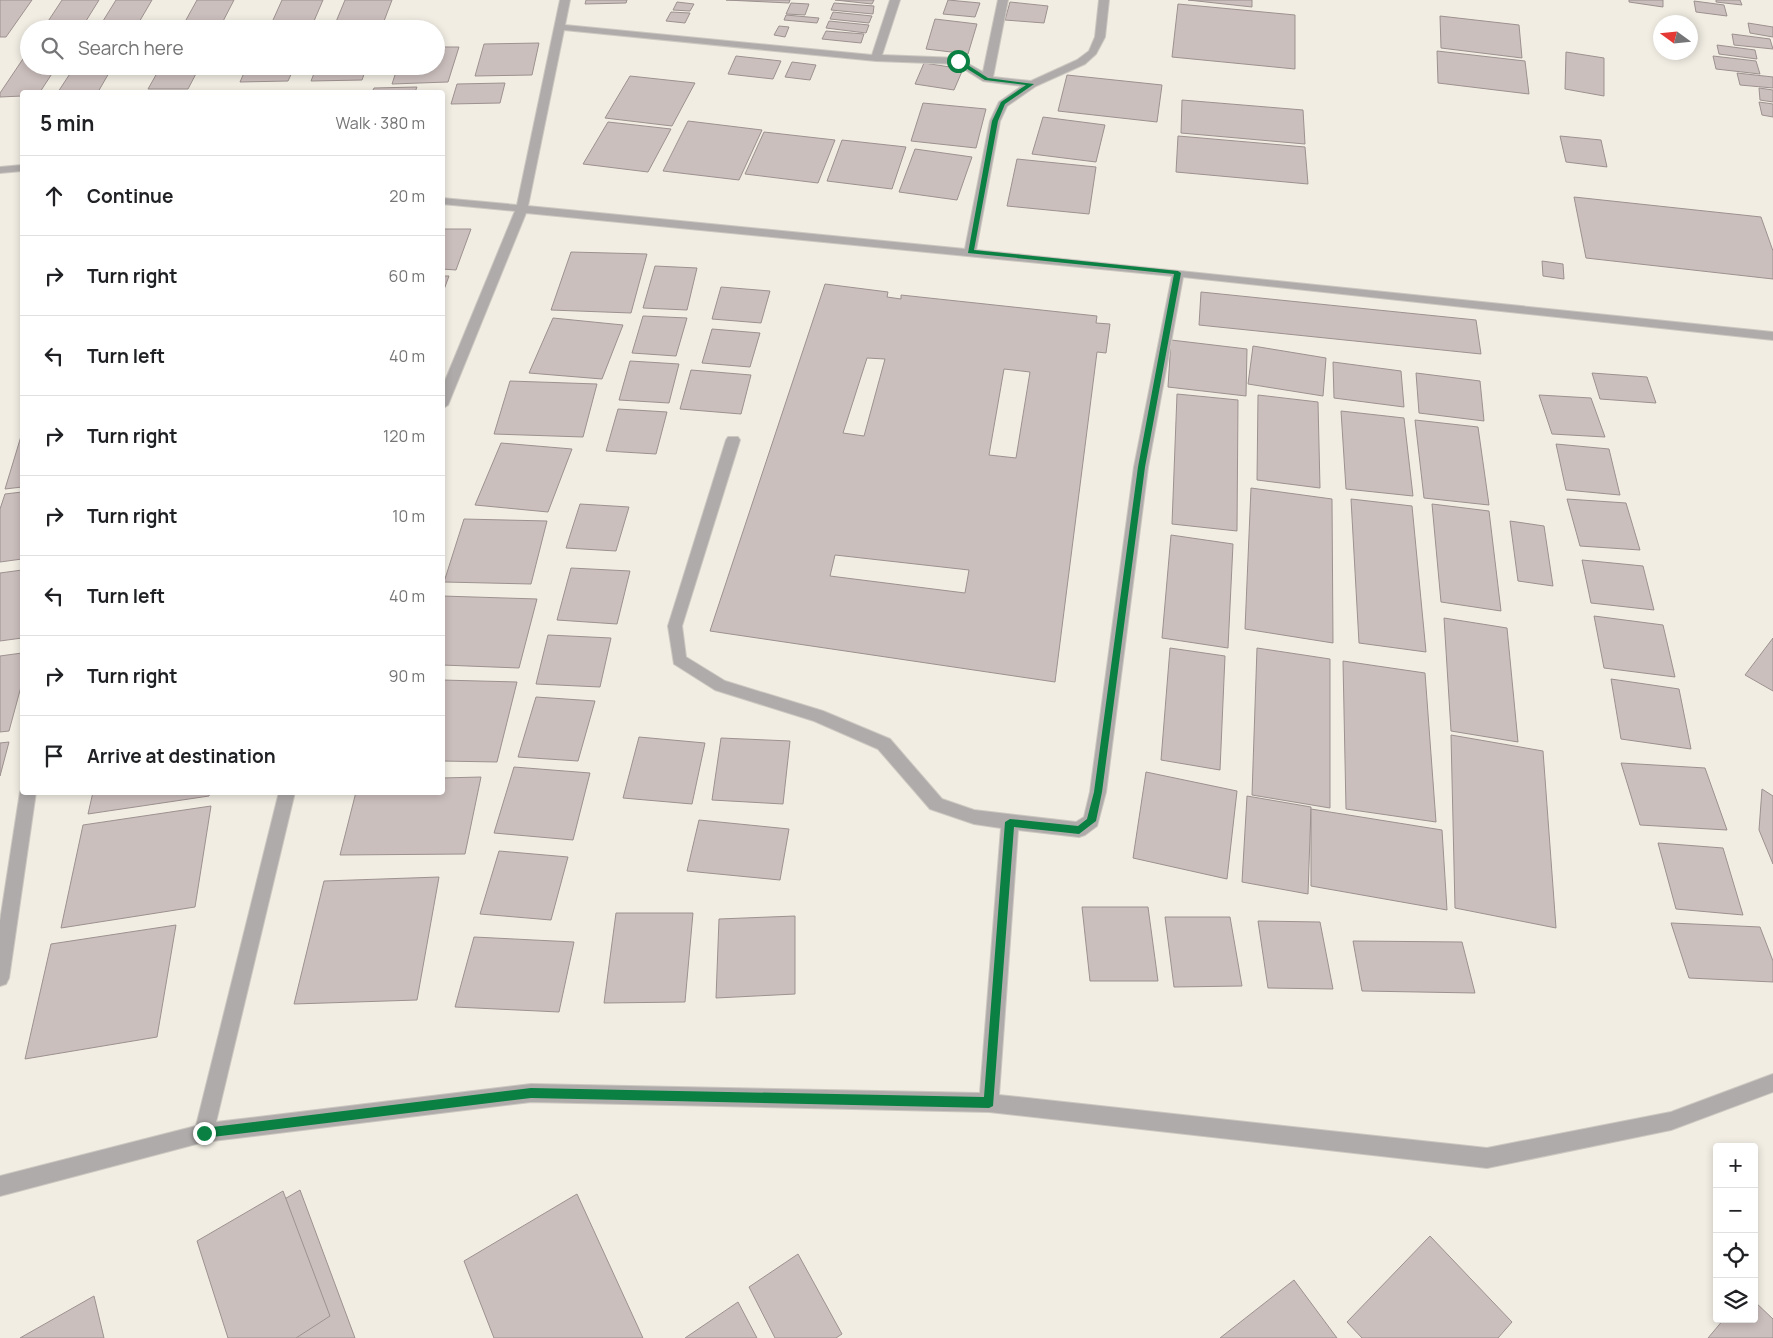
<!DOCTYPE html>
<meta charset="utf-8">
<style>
:root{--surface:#fff;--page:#f2f2f2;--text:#202124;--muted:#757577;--line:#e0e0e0}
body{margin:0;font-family:Manrope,sans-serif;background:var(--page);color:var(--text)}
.controls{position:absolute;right:15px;bottom:15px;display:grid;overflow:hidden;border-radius:5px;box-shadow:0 2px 8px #0003}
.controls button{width:45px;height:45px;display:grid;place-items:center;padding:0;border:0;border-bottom:1px solid var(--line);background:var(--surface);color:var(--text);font:25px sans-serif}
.compass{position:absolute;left:1653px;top:15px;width:45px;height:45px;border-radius:50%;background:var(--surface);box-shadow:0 2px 8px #0003;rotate:285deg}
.stop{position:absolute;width:15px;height:15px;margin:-11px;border:4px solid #0b8043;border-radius:50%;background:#fff}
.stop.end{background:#0b8043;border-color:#fff;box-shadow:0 1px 5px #0008}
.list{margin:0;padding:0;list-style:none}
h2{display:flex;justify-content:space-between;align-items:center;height:65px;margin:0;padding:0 20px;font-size:21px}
h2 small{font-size:16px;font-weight:400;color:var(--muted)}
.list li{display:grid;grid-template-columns:32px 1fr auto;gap:15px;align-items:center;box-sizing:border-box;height:80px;padding:0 20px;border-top:1px solid var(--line)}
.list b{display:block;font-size:19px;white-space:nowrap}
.list em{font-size:16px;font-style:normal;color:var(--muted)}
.icon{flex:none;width:28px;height:28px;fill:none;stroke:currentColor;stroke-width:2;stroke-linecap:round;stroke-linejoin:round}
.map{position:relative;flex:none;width:1773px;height:1338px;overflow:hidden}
.search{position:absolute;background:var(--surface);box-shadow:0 2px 8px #0003;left:20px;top:20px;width:425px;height:55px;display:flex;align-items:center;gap:12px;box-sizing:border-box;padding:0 18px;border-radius:28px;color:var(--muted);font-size:19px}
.panel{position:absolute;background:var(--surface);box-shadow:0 2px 8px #0003;left:20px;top:90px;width:425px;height:705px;border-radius:5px}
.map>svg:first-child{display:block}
.building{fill:#cbbfbd;stroke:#9d918f;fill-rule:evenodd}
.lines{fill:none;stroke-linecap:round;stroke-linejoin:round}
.minor-casing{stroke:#ccc8c0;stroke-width:2}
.minor{fill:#b0abab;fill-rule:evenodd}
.route{fill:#0b8043}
</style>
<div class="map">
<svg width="1773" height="1338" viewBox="0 0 1773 1338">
<rect width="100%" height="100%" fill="#f1ede3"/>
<g class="building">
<path d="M0 0H32L6 37H0Z"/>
<path d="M62 0H99L81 29H43Z"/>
<path d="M116 0H152L135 29H98Z"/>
<path d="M197 0H234L219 29H181Z"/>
<path d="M282 0H323L311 28 269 29Z"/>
<path d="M345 0H392L381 29H333Z"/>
<path d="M586 0H627L626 3 585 4Z"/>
<path d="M726 0H790L789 3Z"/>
<path d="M835 0H874L872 4Z"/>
<path d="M948 0 980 3 975 17 943 14Z"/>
<path d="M1188 0H1252V7Z"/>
<path d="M1629 0H1663V7L1629 2Z"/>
<path d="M1716 0H1740L1742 5 1716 2Z"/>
<path d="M1694 1 1724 5 1727 16 1696 12Z"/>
<path d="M677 2 694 4 690 11 673 10Z"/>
<path d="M1010 2 1048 6 1044 23 1005 20Z"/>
<path d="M791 3 809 4 805 15 786 14Z"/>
<path d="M834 3 874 6 873 14 831 10Z"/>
<path d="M1178 4 1295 15V69L1172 57Z"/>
<path d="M671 12 690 13 685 23 666 21Z"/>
<path d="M833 12 872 16 869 23 830 19Z"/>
<path d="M786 15 819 18 817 23 784 20Z"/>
<path d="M1440 16 1519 25 1522 58 1441 48Z"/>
<path d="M935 19 977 24 968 54 926 49Z"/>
<path d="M829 21 869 25 866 33 826 28Z"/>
<path d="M1748 23 1773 27V37L1750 33Z"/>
<path d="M779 26 789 27 785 37 774 35Z"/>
<path d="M826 31 864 34 861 43 822 39Z"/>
<path d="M1732 34 1770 39 1773 49 1734 45Z"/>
<path d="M539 43 532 75 475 76 484 44Z"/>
<path d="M1717 45 1755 50 1757 59 1719 54Z"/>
<path d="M436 47H459L448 82 392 84 398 66H436Z"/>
<path d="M29 50V66H57L40 92H22V96L0 97V93Z"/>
<path d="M1437 51 1525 61 1529 94 1438 83Z"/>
<path d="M1566 52 1604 58V96L1565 89Z"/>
<path d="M736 56 781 61 773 79 728 74Z"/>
<path d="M1713 56 1756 61 1760 74 1716 69Z"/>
<path d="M792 62 816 65 810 80 785 77Z"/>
<path d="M924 63 963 69 954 90 915 84Z"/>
<path d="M75 66H113L98 92H58Z"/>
<path d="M161 66H200L188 89H148Z"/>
<path d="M247 66H295L288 81 240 82Z"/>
<path d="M317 66H367L362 80 311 81Z"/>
<path d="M1737 73 1773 77V88L1740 85Z"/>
<path d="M1067 75 1162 85 1157 122 1058 111Z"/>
<path d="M630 76 695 83 672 126 605 118Z"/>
<path d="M505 83 500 103 451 104 457 84Z"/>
<path d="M417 87 415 92H372L374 88Z"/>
<path d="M1759 88 1773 90V102L1760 100Z"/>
<path d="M1182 100 1303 110 1305 144 1181 133Z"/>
<path d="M1759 102 1773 104V117L1762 115Z"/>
<path d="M923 103 986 109 976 148 911 141Z"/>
<path d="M1043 117 1105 125 1096 162 1032 154Z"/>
<path d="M688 121 762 130 739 180 663 171Z"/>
<path d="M608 122 671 129 648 172 583 164Z"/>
<path d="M764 132 835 140 818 183 745 174Z"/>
<path d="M1178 136 1305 147 1308 184 1176 172Z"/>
<path d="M1560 136 1601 140 1607 167 1566 162Z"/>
<path d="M842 140 906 147 892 189 827 181Z"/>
<path d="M915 149 972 157 957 200 899 192Z"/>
<path d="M1017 159 1096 167 1089 214 1007 206Z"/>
<path d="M1574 197 1761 217 1773 251V279L1586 258Z"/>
<path d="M442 229H471L456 270 442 269Z"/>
<path d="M571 252 647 254 631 313 551 310Z"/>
<path d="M1542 261 1563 264 1564 279 1543 276Z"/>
<path d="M655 266 697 268 687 310 643 308Z"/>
<path d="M442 276H449L442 295Z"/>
<path d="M825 284 888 292 887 297 901 299V295L1097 316 1096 323 1110 324 1106 353 1097 352 1055 682 710 631ZM867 358 885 359 864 436 843 433ZM1004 369 1030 372 1016 458 989 455ZM835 555 969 570 965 593 830 576Z"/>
<path d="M721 287 770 291 761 323 712 319Z"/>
<path d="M1201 292 1476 320 1481 354 1199 325Z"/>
<path d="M643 316 687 318 676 356 632 353Z"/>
<path d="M553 318 623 325 602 379 529 373Z"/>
<path d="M712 329 760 333 750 367 702 363Z"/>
<path d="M1171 340 1247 349 1246 396 1168 387Z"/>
<path d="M1253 346 1326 358 1323 396 1248 384Z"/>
<path d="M630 361 679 364 669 403 619 400Z"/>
<path d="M1333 362 1401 371 1404 407 1334 398Z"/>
<path d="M691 370 751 375 741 414 680 409Z"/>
<path d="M1416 373 1480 381 1484 421 1419 413Z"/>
<path d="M1592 373 1647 377 1656 403 1600 399Z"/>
<path d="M510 381 597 384 583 437 494 434Z"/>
<path d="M1177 394 1238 400 1237 531 1172 524Z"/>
<path d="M1258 395 1318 402 1320 488 1257 480Z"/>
<path d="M1539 395 1591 398 1605 437 1552 434Z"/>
<path d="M618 409 667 412 656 454 606 451Z"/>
<path d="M1341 411 1404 418 1413 496 1346 489Z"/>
<path d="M1415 420 1478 427 1489 505 1424 498Z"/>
<path d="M22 433V487L5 489Z"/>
<path d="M501 443 572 449 548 512 475 505Z"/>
<path d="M1556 444 1609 449 1620 495 1566 490Z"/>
<path d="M1251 488 1332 499 1333 643 1245 629Z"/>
<path d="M22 492V559L0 562V509L5 494Z"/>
<path d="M1351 499 1412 506 1426 652 1359 643Z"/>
<path d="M1567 499 1626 503 1640 550 1580 546Z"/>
<path d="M580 504 629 507 616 551 566 548Z"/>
<path d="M1432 504 1489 511 1501 611 1441 602Z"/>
<path d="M464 519 547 521 531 584 444 582Z"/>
<path d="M1510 521 1544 526 1553 586 1518 581Z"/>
<path d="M1171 535 1233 544 1228 648 1162 638Z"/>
<path d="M1582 560 1643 566 1654 610 1591 603Z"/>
<path d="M571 568 630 571 617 624 557 620Z"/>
<path d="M22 570V638L0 641V573Z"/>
<path d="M442 596 537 599 519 668 442 665Z"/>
<path d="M1594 616 1663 625 1675 677 1604 668Z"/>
<path d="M1444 618 1507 628 1518 742 1451 731Z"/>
<path d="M548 635 611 638 600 687 536 684Z"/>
<path d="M1773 638V691L1745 675Z"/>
<path d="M1170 648 1225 656 1220 770 1161 760Z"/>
<path d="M1257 648 1330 659V808L1252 795Z"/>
<path d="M22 653V683L9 731 0 732V656Z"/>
<path d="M1343 661 1425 673 1436 822 1346 809Z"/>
<path d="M1611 679 1679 689 1691 749 1621 739Z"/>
<path d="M442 680 517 682 497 762 442 761Z"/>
<path d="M536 697 595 701 578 761 518 757Z"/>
<path d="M1451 735 1543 751 1556 928 1455 908Z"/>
<path d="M639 737 705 743 692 804 623 798Z"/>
<path d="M721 738 790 741 783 804 712 800Z"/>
<path d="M9 742 0 776V743Z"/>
<path d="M1621 763 1705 768 1727 830 1640 825Z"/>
<path d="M514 767 590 773 573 840 494 833Z"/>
<path d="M1146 772 1237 791 1227 879 1133 858Z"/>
<path d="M481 777 465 854 340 855 356 792H442V778Z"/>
<path d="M1762 789 1773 796V864L1759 830Z"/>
<path d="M93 792H210L209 796 88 814Z"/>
<path d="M1247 796 1311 807 1308 894 1242 882Z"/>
<path d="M211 806 195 907 61 928 83 825Z"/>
<path d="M1311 809 1442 830 1447 910 1311 886Z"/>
<path d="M699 820 789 829 780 880 687 871Z"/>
<path d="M1658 843 1723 848 1743 915 1676 909Z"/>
<path d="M499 851 568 857 551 920 480 914Z"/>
<path d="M439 877 417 1000 294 1004 324 881Z"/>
<path d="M1082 907H1148L1158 981H1090Z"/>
<path d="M616 913H693L685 1002 604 1003Z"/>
<path d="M795 916V994L716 998 719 919Z"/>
<path d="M1165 917H1230L1242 986 1174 987Z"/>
<path d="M1258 921 1320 922 1333 989 1268 988Z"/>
<path d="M1671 923 1760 927 1773 961V982L1689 978Z"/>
<path d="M176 925 157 1037 25 1059 51 944Z"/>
<path d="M474 937 574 942 559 1012 455 1007Z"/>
<path d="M1353 941 1462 942 1475 993 1362 991Z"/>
<path d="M300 1190 355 1338H236L206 1245Z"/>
<path d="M283 1191 330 1316 296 1338H228L197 1241Z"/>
<path d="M577 1194 643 1338H494L464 1261Z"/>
<path d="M1430 1236 1512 1322 1498 1338H1362L1347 1322Z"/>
<path d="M798 1254 842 1334 836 1338H775L749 1287Z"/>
<path d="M1294 1280 1337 1338H1220Z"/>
<path d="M94 1296 104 1338H20Z"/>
<path d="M1754 1301 1773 1319V1338H1708L1724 1319H1754Z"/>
<path d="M738 1302 757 1338H685Z"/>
</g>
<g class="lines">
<defs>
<g id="minor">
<path d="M560 0H570L565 25 872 55 890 0H900L882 55 958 58 983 72 998 0H1008L993 77 1031 81 1077 60 1089 51 1095 37 1099 0H1109L1105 37 1096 54 1085 64 1036 86 1007 106 1000 121 976 250 1773 332V340L1183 277 1148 467 1106 792 1097 826 1085 835 1079 837 1018 830 999 1095 1487 1148 1671 1112 1773 1074V1092L1671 1130 1487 1168 989 1112 531 1102 204 1142 0 1196V1176L196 1126 279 792H295L216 1122 531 1084 980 1093 1001 828 974 824 930 809 878 749 814 721 715 690 674 664 668 626 726 440 728 437H738L740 440 682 626 686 657 725 681 823 711 890 739 942 799 974 810 1076 822 1084 817 1090 792 1134 467 1172 276 526 213 448 405 442 409V388L515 211 442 204V198L517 205ZM564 30 876 61 956 64 983 81 1022 86 999 102 990 121 965 249 528 206Z"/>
<path d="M22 165V171L0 173V167Z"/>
<path d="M22 787V792H36L9 978 6 984 0 986V921L20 792Z"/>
</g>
</defs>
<use href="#minor" class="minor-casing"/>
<use href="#minor" class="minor"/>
</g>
<path class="route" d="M956 60H960L988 78 1034 84 1005 104 998 121 974 250 1178 271 1181 273 1145 467 1102 792 1096 821 1079 834 1014 827 993 1106 989 1108 531 1098 204 1138 200 1137V1130L204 1128 531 1088 984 1097 1005 822 1010 819 1078 826 1087 819 1094 792 1138 467 1174 274 968 253 992 121 1001 102 1026 85 985 80 956 62Z"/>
</svg>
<div class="controls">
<button>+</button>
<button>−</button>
<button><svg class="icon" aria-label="locate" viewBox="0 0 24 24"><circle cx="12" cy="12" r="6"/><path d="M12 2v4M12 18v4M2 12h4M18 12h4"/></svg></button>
<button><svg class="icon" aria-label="layers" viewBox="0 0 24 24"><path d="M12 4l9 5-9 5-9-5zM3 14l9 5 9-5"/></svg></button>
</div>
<svg class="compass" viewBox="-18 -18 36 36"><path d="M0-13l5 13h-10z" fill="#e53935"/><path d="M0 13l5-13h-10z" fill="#757577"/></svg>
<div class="stop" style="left:958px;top:61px"></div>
<div class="stop end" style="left:204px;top:1133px"></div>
<div class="search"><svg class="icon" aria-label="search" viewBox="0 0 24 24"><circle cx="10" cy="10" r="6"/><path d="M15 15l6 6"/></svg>Search here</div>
<section class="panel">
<h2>5 min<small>Walk · 380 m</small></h2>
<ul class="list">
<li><svg class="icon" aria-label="ahead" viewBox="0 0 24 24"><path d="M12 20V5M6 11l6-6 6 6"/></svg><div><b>Continue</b></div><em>20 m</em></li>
<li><svg class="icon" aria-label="right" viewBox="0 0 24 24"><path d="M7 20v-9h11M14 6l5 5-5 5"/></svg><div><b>Turn right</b></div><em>60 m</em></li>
<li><svg class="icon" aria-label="left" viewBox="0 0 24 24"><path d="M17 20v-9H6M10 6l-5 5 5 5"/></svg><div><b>Turn left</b></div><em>40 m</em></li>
<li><svg class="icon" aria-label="right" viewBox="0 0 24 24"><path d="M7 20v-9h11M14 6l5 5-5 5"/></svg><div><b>Turn right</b></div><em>120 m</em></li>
<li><svg class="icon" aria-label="right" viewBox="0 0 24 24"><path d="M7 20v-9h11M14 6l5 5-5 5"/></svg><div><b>Turn right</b></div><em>10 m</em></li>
<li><svg class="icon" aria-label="left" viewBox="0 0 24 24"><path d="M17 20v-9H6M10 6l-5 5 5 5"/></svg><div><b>Turn left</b></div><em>40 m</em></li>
<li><svg class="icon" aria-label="right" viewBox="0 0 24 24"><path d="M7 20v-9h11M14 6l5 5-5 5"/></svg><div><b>Turn right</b></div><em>90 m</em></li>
<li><svg class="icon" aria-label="arrive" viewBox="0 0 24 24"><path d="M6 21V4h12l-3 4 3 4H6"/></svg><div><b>Arrive at destination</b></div></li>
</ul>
</section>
</div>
